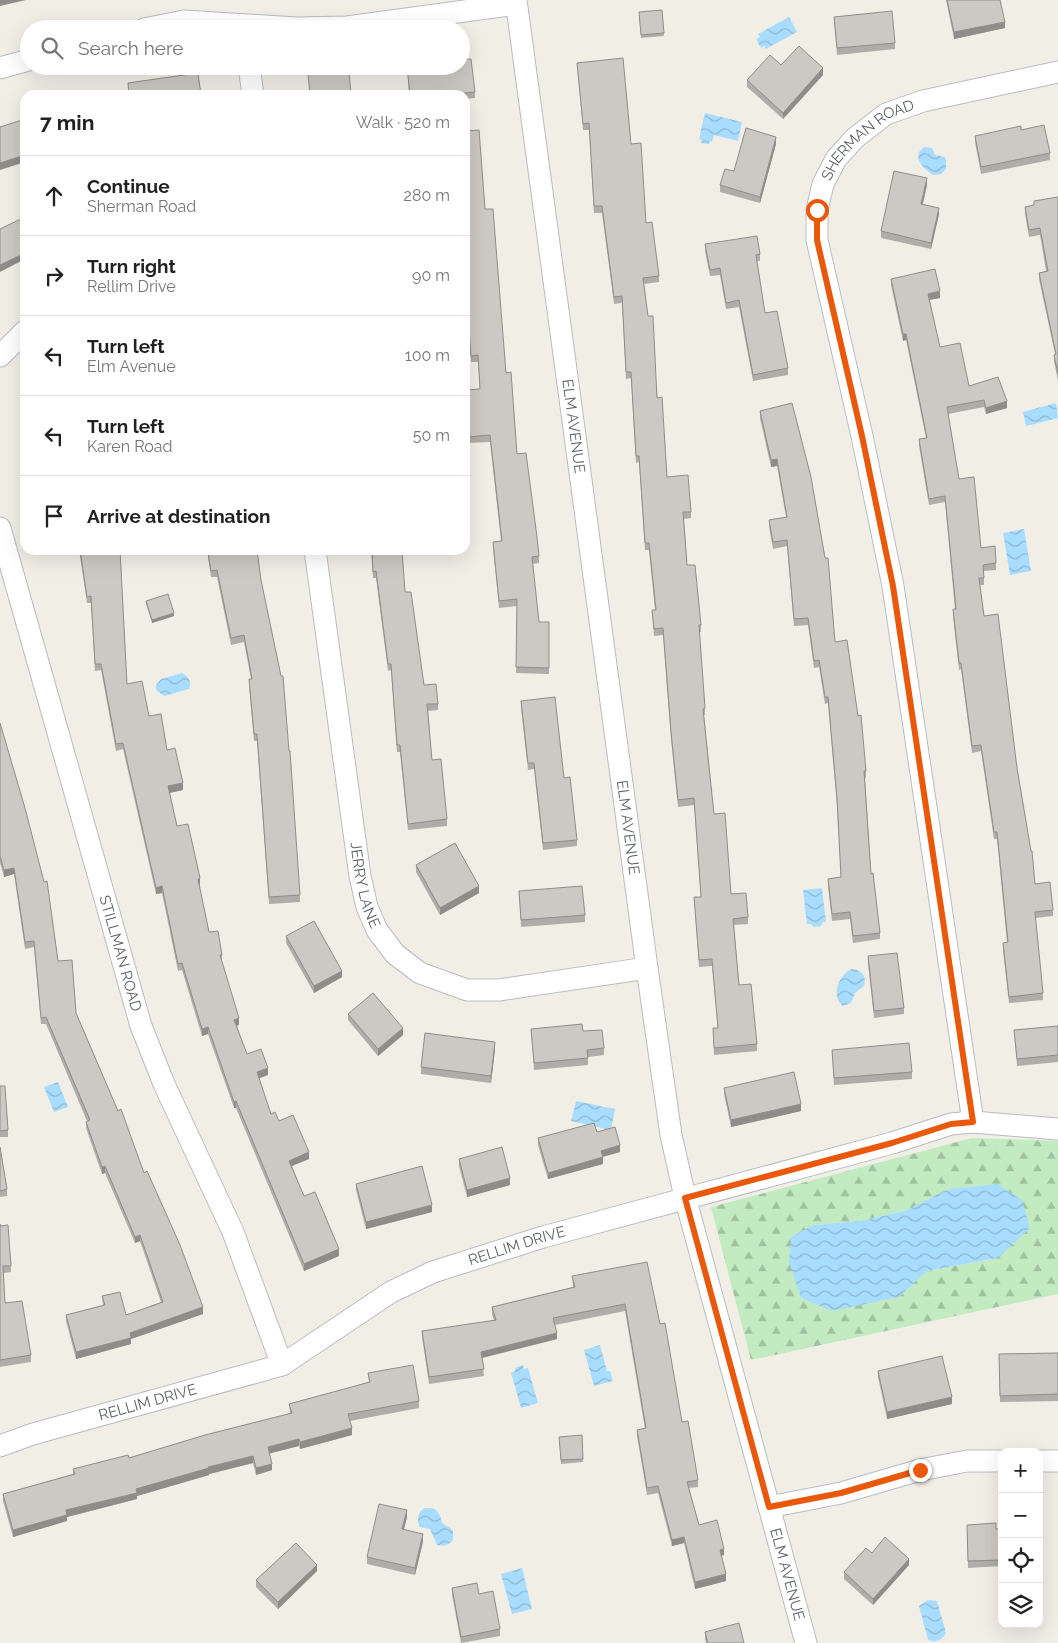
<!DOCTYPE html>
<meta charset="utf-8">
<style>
:root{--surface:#fff;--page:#f6f6f6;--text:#222;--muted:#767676;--line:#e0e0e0}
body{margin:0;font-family:Raleway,sans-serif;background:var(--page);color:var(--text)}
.controls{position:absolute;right:15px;bottom:15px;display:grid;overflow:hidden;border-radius:10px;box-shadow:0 5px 20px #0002}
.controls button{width:45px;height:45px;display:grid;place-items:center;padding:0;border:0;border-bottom:1px solid var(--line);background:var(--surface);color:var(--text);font:25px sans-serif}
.stop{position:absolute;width:15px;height:15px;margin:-11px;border:4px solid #ea580c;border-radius:50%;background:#fff}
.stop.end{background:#ea580c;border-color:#fff;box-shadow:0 1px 5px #0008}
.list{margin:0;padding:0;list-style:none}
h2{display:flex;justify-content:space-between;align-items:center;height:65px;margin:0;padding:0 20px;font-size:21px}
h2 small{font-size:16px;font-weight:400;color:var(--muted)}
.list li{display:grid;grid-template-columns:32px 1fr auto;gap:15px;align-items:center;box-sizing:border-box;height:80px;padding:0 20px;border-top:1px solid var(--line)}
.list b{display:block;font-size:19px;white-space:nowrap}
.list p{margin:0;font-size:16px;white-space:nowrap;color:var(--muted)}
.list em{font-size:16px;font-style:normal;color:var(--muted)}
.icon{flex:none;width:28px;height:28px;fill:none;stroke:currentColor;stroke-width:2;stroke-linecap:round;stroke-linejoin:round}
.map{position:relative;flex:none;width:1058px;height:1643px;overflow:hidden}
.search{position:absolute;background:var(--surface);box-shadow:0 5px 20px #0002;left:20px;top:20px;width:450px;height:55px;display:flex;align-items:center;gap:12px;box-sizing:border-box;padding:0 18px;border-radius:28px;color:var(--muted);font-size:19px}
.panel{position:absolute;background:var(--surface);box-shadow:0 5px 20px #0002;left:20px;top:90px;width:450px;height:465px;border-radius:15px}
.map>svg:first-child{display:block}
.forest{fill:url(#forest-firs);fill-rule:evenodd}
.water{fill:url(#water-waves)}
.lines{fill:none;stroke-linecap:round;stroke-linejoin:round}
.minor-casing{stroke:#b8bcc1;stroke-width:23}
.minor{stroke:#fff;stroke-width:21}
.wall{fill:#afada8}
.shaded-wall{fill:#8f8d88}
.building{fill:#ccc9c3;stroke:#8f8d88}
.route{stroke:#ea580c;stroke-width:6}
.labels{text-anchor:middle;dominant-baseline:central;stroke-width:4.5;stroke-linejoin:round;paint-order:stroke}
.street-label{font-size:15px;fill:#5d6268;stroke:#fff}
</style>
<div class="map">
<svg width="1058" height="1643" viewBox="0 0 1058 1643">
<defs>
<pattern id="forest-firs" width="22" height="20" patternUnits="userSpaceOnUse" patternTransform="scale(1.25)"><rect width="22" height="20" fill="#c2ebc1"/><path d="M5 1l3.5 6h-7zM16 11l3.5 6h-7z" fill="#a1c2a1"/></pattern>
<pattern id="water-waves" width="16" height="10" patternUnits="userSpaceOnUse" patternTransform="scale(1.25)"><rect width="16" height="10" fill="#a8ddff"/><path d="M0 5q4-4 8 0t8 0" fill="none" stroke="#8cb7d2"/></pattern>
</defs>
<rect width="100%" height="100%" fill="#f1eee6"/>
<path class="forest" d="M972 1138 1058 1141V1294L751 1360 711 1207ZM948 1189 998 1258 927 1271 813 1225 859 1221 905 1211Z"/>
<g class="water">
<path d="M789 17 797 32 766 49 764 46 761 48 756 39 760 37 758 34Z"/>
<path d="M705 113 742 122 738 141 714 135 712 142 710 141 709 144 701 143 702 140 699 139Z"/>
<path d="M924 147 932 148 935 155 945 157 946 160V169L941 174 933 175C925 169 916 163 919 152Z"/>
<path d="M1056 403 1058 418 1026 426 1023 412Z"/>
<path d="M1024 529 1031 571 1010 575 1003 533Z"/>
<path d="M182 673C188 676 192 681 189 689L164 696 156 690V685L161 679Z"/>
<path d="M822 888 826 922H823L821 926 814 927 811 924H807L803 890Z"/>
<path d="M852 969C862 970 867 976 864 986L855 993 851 1003 843 1006C830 996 839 974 852 969Z"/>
<path d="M58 1082 68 1107 54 1112 44 1087Z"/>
<path d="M576 1101 615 1109 611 1130 571 1121Z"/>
<path d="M998 1184 1022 1200 1030 1228 998 1258 927 1271 899 1297 832 1311 801 1298 789 1262 791 1237 813 1225 859 1221 905 1211 948 1189Z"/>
<path d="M600 1345 607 1371H610L613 1381 594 1386 584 1350Z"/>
<path d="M523 1365 524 1369 528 1368 538 1403 521 1408 511 1373 515 1371V1368Z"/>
<path d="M425 1508C437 1507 440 1513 442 1523L453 1530V1540C449 1545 444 1547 437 1545L430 1529 420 1527C416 1520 418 1511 425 1508Z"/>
<path d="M522 1568 532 1609 512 1614 501 1574Z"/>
<path d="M928 1600 937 1601 946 1633C942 1640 936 1643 928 1640L919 1606Z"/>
</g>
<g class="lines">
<defs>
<g id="minor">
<path id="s1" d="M516 0 647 968 671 1135 685 1197 806 1643"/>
<path d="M144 29 184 21 296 28 347 27 516 4"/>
<path d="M249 66 253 95"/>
<path d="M0 68 29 60"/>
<path d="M0 356 25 331"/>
<path id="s2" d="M0 528 141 1026 164 1084 233 1232 282 1365"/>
<path id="s3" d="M315 550 360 876 367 907 377 930 395 954 420 973 467 990H499L647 968"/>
<path id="s4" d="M973 1122 893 586 862 436 817 240V210L823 184 836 159 855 138 886 114 923 101 1058 72"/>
<path id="s5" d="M0 1446 33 1434 282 1365 391 1292 433 1272 543 1237 892 1143 951 1124 973 1122 1058 1129"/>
<path d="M1039 1461H1058"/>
<path d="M769 1507 841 1493 920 1470 967 1461H1002"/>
</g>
</defs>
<use href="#minor" class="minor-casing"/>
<use href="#minor" class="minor"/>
</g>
<g class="wall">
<path d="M946 0H1000L1005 28 954 39Z"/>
<path d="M662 10 664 36 641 38 639 15Z"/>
<path d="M834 17 895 43V49L837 55Z"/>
<path d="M577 63 631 144 646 223 659 276V282L644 284 667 477 691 512V518L684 519 687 565 701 625V632H699L705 708V715H704L714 814 731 894 748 917V924L734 925 739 985 757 1044V1051L714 1055 713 1028H718L712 966 699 967 694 897H701L694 805 678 807 671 739 663 635 654 636 652 610H655L649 550H645L639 462 636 463 631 378 626 379 622 303 614 304 602 213H594L589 130H583Z"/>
<path d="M781 65 823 75 783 119 747 87V80Z"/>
<path d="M407 66 475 92V98L465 99V95H409Z"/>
<path d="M1021 130 1050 153V160L981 174 975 142V136Z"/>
<path d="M465 131 485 209 517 454 539 556V563L532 564 539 622H549V674L516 673 517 606 499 608 493 548V542L501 541 490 442 468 443 465 390 480 389 478 362H471L465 284Z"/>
<path d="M776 144 760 203 720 192V185L734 171Z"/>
<path d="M927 185 923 204 939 214 931 249 881 238V231Z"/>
<path d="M1058 197V381L1054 361V355L1055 354 1039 279V273L1046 271 1040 235 1029 237 1025 214V207L1034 205V201Z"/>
<path d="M705 244 760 254V261H757L765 313 788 368V375L753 381 739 307 726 309 720 275 710 276 705 251Z"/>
<path d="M891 279 940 298 929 300 940 347 969 386 1007 408 986 414 984 407 948 414 959 479 981 548 996 563V570L984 571V585H980L984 616 1017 768 1035 884 1053 910V916L1035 918 1043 993V1000L1009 1003 1003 950V943L1007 942 997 839H994L981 751 972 753 961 669 959 670 953 616V609H955L945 502 929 505 919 446V439L926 438 906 340 903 341 891 285Z"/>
<path d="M792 403 835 642 866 771V778H865L871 874 880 933V939L853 943 850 919 832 921 828 886V879L841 878 837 805 828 703 825 704 819 667 814 668 808 625 794 626 787 546 773 549 769 527V520L786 517 777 466 771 467 760 418V411Z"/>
<path d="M79 550H120L127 684 149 716 167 750 183 790 170 793 177 826 200 885H199L209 932 222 955V962L239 1025 237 1026 247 1054 268 1075 259 1078 271 1114 279 1121 309 1159 292 1166 304 1196 339 1256 304 1271 236 1108H234L208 1034 202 1036 182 970 178 971 162 893 156 894 123 749 116 751 101 670 95 671 91 603H87Z"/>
<path d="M257 550 300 895V902L269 904 257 741H254L249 685V679H251L244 642 231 645 217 577H211L208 558V552Z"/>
<path d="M371 550H402L405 592 424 685 438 704V710L428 711 432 760 447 819V826L408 830 400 752H397L391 670 388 671 376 578H373Z"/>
<path d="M146 601 174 616 152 623 146 604Z"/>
<path d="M521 701 577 840V846L543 850 534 769 528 770 521 708Z"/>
<path d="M0 723 58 961 76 1013 203 1314 131 1339V1344L76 1359 66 1321V1315L103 1305 102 1296 126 1315 161 1302 140 1241 135 1243 105 1173 102 1174 86 1128V1122L87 1121 46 1024H41L34 947 25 949 14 874 4 877 0 863Z"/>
<path d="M416 865 479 893 440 915 416 872Z"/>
<path d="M519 891 585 915V922L521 927Z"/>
<path d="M286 936 342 977 314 993 286 943Z"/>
<path d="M868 956 904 1008V1014L874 1018 868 963Z"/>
<path d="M348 1014 403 1035 378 1056 348 1020Z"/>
<path d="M1058 1026V1062L1017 1066 1014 1030Z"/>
<path d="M531 1029 583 1031 604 1048V1055L588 1057V1065L534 1070Z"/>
<path d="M495 1049 491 1083 421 1074V1067Z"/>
<path d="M832 1050 912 1072V1079L834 1085Z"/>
<path d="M0 1086 8 1130V1137H0Z"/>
<path d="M724 1088 801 1111 731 1127 724 1094Z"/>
<path d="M597 1132 620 1152 603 1157V1164L548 1179 538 1145V1138Z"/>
<path d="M0 1147 7 1189V1196L0 1197Z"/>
<path d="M459 1159 510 1185 467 1197 459 1166Z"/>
<path d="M356 1184 432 1212 366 1229 356 1190Z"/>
<path d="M0 1224 11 1266V1272L3 1273 5 1303 31 1355V1362L0 1367Z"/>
<path d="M572 1276 660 1324 682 1422 698 1480V1487L689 1488 699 1525 724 1555 721 1556 726 1581 695 1589 684 1543 672 1546 658 1493 647 1495 637 1436V1430L645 1429 625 1311 555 1325 557 1339 482 1358 484 1376 429 1384 422 1337V1331L494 1321 492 1314V1307L573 1287Z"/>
<path d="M1058 1353V1401L1000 1402 999 1354Z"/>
<path d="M878 1371 952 1404 887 1419 878 1377Z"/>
<path d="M368 1373 419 1401V1408L350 1421 352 1435 300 1449 299 1446 269 1453 272 1470 256 1475 253 1463 209 1474V1475L137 1496V1499L67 1517V1521L13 1537 3 1501V1494L73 1474V1469L129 1458 290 1414 289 1404 369 1382Z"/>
<path d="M582 1435 583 1462 561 1464 559 1437Z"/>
<path d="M407 1517 404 1530 423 1541 415 1575 367 1564V1557Z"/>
<path d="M996 1529H1002V1566L968 1568 967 1531Z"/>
<path d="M872 1553 909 1565 873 1605 844 1579V1572Z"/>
<path d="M317 1571 278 1609 256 1587V1580Z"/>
<path d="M452 1588 479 1594 500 1629V1636L461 1643 452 1595Z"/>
<path d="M705 1632 744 1643H706L705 1639Z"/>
</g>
<g class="shaded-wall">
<path d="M0 0H26L0 6Z"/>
<path d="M1005 22V28L954 39V32Z"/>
<path d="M823 68V75L783 119V113Z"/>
<path d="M776 137V144L760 203V197Z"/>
<path d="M25 155V162L0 170V163Z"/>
<path d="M927 178V185L921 210V204Z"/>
<path d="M939 208V214L931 249V243Z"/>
<path d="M25 253V259L0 272V265Z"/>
<path d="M940 291V298L928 300V294Z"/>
<path d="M903 334H906V340L903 341Z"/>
<path d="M1007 401V408L986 414V408Z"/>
<path d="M777 459V466L771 467V460Z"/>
<path d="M174 613V616L152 623V620Z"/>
<path d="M183 783V790L168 793V786Z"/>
<path d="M14 868V874L4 877V870Z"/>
<path d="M200 878V885H198V879Z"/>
<path d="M162 886V893L156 894V888Z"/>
<path d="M479 886V893L440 915V908Z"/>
<path d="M342 971V977L314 993V986Z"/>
<path d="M239 1018V1025L234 1026V1020Z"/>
<path d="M208 1027V1034L202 1036V1029Z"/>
<path d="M403 1028V1035L378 1056V1049Z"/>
<path d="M495 1042V1049L491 1083V1076Z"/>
<path d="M268 1068V1075L257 1079V1072Z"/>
<path d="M236 1101V1108H234V1102Z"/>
<path d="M801 1104V1111L731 1127V1120Z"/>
<path d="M620 1145V1152L601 1157V1151Z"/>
<path d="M309 1152V1159L289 1167V1161Z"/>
<path d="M603 1157V1164L548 1179V1173Z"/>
<path d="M105 1166V1173L102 1174V1167Z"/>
<path d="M510 1178V1185L467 1197V1190Z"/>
<path d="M432 1205V1212L366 1229V1222Z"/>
<path d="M140 1235V1241L135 1243V1237Z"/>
<path d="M339 1249V1256L304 1271V1264Z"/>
<path d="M203 1307V1314L131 1339V1344L76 1359V1352Z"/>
<path d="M557 1333V1339L481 1358V1352Z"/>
<path d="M952 1397V1404L887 1419V1412Z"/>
<path d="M352 1428V1435L300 1449V1442Z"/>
<path d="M299 1439V1446L268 1454V1447Z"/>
<path d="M253 1456V1463L209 1474V1475L137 1496V1499L67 1517V1521L13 1537V1530L66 1510 208 1467Z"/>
<path d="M272 1464V1470L256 1475V1468Z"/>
<path d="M407 1510V1517L402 1536V1529Z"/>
<path d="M423 1534V1541L415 1575V1568Z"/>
<path d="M684 1537V1543L672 1546V1540Z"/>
<path d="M724 1549V1555L720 1556V1550Z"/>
<path d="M909 1559V1565L873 1605V1599Z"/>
<path d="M317 1565V1571L278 1609V1602Z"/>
<path d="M726 1574V1581L695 1589V1582Z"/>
</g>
<g class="building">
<path d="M947 0H1000L1005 22 954 32Z"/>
<path d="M662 10 664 33 641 35 639 12Z"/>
<path d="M892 11 895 43 837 48 834 17Z"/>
<path d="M799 46 823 68 783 113 747 80 770 55 781 65Z"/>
<path d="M623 58 631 144 641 143 646 223 652 222 659 276 643 278 648 316H653L657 398 662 397 667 477 688 475 691 512H683L687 565H695L701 625H699L705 708 703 709 714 814 725 813 731 894 746 893 748 917 733 919 739 985 751 984 757 1044 714 1048 713 1028H718L712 959 699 960 694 897H701L694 798 678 800 671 732 663 628 654 629 652 610H656L649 543H645L639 456H636L631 372H626L622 296 614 297 602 206H594L589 123 583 124 577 63Z"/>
<path d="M471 59 475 92 445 95H410L407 66H461V60Z"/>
<path d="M349 70 351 95H310L308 74Z"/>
<path d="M198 73 201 95H129L128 83Z"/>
<path d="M25 119V148H24L25 155 0 163V127Z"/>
<path d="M1044 125 1050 153 981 167 975 136 1021 126V130Z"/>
<path d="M746 128 776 137 760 197 720 185 725 169 734 171Z"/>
<path d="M479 130 485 209H493L506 373 511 372 517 454 526 453 537 537 539 556 532 557 539 622H549V668L516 667 517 599 499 601 493 542 502 541 490 435 468 437 465 390 480 389 478 355 471 356 465 278V131Z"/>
<path d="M894 171 927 178 921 204 939 208 931 243 881 231Z"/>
<path d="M1058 197V374L1054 355 1056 354 1039 273 1048 271 1040 228 1029 230 1025 207 1034 205V201Z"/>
<path d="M25 217V253L0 265V229Z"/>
<path d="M757 236 760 254 756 255 765 313 777 311 788 368 753 375 739 300 726 303 720 268 710 270 705 244Z"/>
<path d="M935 269 940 291 928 294 940 347 960 343 969 386 998 377 1007 401 986 408 984 400 947 407 959 479 974 477 981 548 995 546 996 563 983 565 984 578H979L984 616 998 614 1017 768 1031 851H1032L1035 884 1050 882 1053 910 1035 912 1043 993 1009 997 1003 943 1008 942 997 832H994L981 745 972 746 961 663H959L953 609H956L945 496 929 499 919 439 927 438 906 334H903L891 279Z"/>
<path d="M792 403 811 477 825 558H828L835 642 847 640 858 716 861 715 866 771H864L871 874 873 873 880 933 853 936 850 912 832 914 828 879 841 877 837 799 828 697H825L819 660 814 661 808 618 794 619 787 540 773 542 769 520 787 517 777 459 771 460 760 411Z"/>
<path d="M80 550H120L127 684 142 681 149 716 161 714 167 750 175 748 183 783 168 786 177 826 188 824 200 878 198 879 209 932 218 931 222 955H220L239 1018 234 1020 247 1054 261 1049 268 1068 257 1072 271 1114 275 1112 279 1121 293 1115 309 1152 289 1161 304 1196 315 1192 339 1249 304 1264 236 1101 234 1102 208 1027 202 1029 182 963 178 964 162 886 156 888 123 743 116 744 101 664H95L91 596 87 597Z"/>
<path d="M219 550H257L261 580 281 676H283L289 751H290L300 895 269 897 257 734H254L249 679H252L244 635 231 638 217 570 211 571 208 552Z"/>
<path d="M372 550H402L405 592H411L424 685 436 684 438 704H427L432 760 441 759 447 819 408 824 400 745H397L391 664H388L376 571 373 572Z"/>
<path d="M168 594 174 613 152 620 146 601Z"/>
<path d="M555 697 564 778 570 777 577 840 543 843 534 763H528L521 701Z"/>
<path d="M0 723 25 808 44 882 47 881 58 961 72 960 76 1013 118 1111 121 1109 144 1173 147 1171 180 1245 203 1307 130 1333 131 1338 76 1352 66 1315 105 1305 102 1296 120 1292 126 1315 163 1302 140 1235 135 1237 105 1166 102 1167 86 1122 90 1120 46 1017 41 1018 34 941 25 942 14 868 4 870 0 856Z"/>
<path d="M455 843 479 886 440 908 416 865Z"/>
<path d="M582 886 585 915 521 920 519 891Z"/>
<path d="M314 921 342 971 314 986 286 936Z"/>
<path d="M897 953 904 1008 874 1011 868 956Z"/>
<path d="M373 993 403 1028 378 1049 348 1014Z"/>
<path d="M582 1024 583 1031 602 1030 604 1048 587 1050 588 1058 534 1063 531 1029Z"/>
<path d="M1058 1026V1055L1017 1059 1014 1030Z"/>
<path d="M425 1033 495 1042 491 1076 421 1067Z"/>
<path d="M909 1043 912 1072 834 1078 832 1050Z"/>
<path d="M794 1072 801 1104 731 1120 724 1088Z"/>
<path d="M0 1086H5L8 1130 0 1131Z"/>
<path d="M594 1123 597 1132 615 1127 620 1145 601 1151 603 1157 548 1173 538 1138Z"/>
<path d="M0 1147 7 1189 0 1191Z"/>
<path d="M502 1147 510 1178 467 1190 459 1159Z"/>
<path d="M422 1166 432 1205 366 1222 356 1184Z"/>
<path d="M0 1224V1226L8 1225 11 1266H3L5 1303 22 1301 31 1355 0 1360Z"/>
<path d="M647 1262 660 1324 665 1323 682 1422 688 1421 698 1480 687 1482 699 1525 717 1520 724 1549 720 1550 726 1574 695 1582 684 1537 672 1540 658 1486 647 1488 637 1430 646 1428 625 1304 553 1318 557 1333 481 1352 484 1369 429 1377 422 1331 496 1320 492 1307 575 1287 572 1276Z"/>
<path d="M1058 1353V1394L1000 1396 999 1354Z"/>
<path d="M942 1356 952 1397 887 1412 878 1371Z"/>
<path d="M413 1365 419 1401 348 1414 352 1428 300 1442 299 1439 268 1447 272 1464 256 1468 253 1456 208 1467 209 1468 136 1489 137 1493 66 1510 67 1515 13 1530 3 1494 75 1474 73 1469 128 1455 129 1458 205 1435 292 1413 289 1404 370 1382 368 1373Z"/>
<path d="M582 1435 583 1459 561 1460 559 1437Z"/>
<path d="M379 1504 407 1510 402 1529 423 1534 415 1568 367 1557Z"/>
<path d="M996 1523V1529H1002V1560L968 1561 967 1525Z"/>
<path d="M885 1537 909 1559 873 1599 844 1572 866 1548 872 1553Z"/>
<path d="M296 1543 317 1565 278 1602 256 1580Z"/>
<path d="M477 1583 479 1594 493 1591 500 1629 461 1637 452 1588Z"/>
<path d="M739 1623 744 1643H708L705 1632Z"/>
</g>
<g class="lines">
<path class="route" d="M817 210V240L862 436 893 586 973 1122 951 1124 892 1143 685 1198 769 1507 841 1493 920 1470"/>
</g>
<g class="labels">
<g class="street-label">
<text stroke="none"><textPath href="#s4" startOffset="1018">SHERMAN ROAD</textPath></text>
<text stroke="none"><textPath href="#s1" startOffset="430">ELM AVENUE</textPath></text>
<text stroke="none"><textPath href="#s1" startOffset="835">ELM AVENUE</textPath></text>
<text stroke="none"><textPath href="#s3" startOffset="339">JERRY LANE</textPath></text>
<text stroke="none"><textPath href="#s2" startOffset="442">STILLMAN ROAD</textPath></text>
<text stroke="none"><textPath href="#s5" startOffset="559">RELLIM DRIVE</textPath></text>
<text stroke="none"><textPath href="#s5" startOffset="154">RELLIM DRIVE</textPath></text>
<text stroke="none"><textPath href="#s1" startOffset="1600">ELM AVENUE</textPath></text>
</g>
</g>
</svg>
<div class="controls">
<button>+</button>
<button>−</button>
<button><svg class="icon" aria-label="locate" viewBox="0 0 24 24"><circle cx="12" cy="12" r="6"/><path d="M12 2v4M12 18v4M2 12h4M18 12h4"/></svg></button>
<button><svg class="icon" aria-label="layers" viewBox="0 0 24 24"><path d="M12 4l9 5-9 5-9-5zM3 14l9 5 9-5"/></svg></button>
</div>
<div class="stop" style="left:817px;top:210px"></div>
<div class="stop end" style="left:920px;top:1470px"></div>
<div class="search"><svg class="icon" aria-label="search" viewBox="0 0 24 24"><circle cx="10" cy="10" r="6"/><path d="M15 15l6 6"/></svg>Search here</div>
<section class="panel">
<h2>7 min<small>Walk · 520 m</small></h2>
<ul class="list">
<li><svg class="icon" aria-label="ahead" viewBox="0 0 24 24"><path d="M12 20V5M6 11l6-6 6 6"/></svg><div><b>Continue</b><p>Sherman Road</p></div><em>280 m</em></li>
<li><svg class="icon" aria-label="right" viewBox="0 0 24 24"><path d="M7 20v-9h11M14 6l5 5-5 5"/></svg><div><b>Turn right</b><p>Rellim Drive</p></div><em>90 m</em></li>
<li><svg class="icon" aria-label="left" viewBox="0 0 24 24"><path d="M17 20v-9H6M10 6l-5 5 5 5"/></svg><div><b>Turn left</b><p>Elm Avenue</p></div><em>100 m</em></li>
<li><svg class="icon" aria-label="left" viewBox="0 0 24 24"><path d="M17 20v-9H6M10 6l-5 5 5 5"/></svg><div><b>Turn left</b><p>Karen Road</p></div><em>50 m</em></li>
<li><svg class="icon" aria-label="arrive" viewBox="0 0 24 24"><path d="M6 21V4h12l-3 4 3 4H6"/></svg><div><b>Arrive at destination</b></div></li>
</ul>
</section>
</div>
